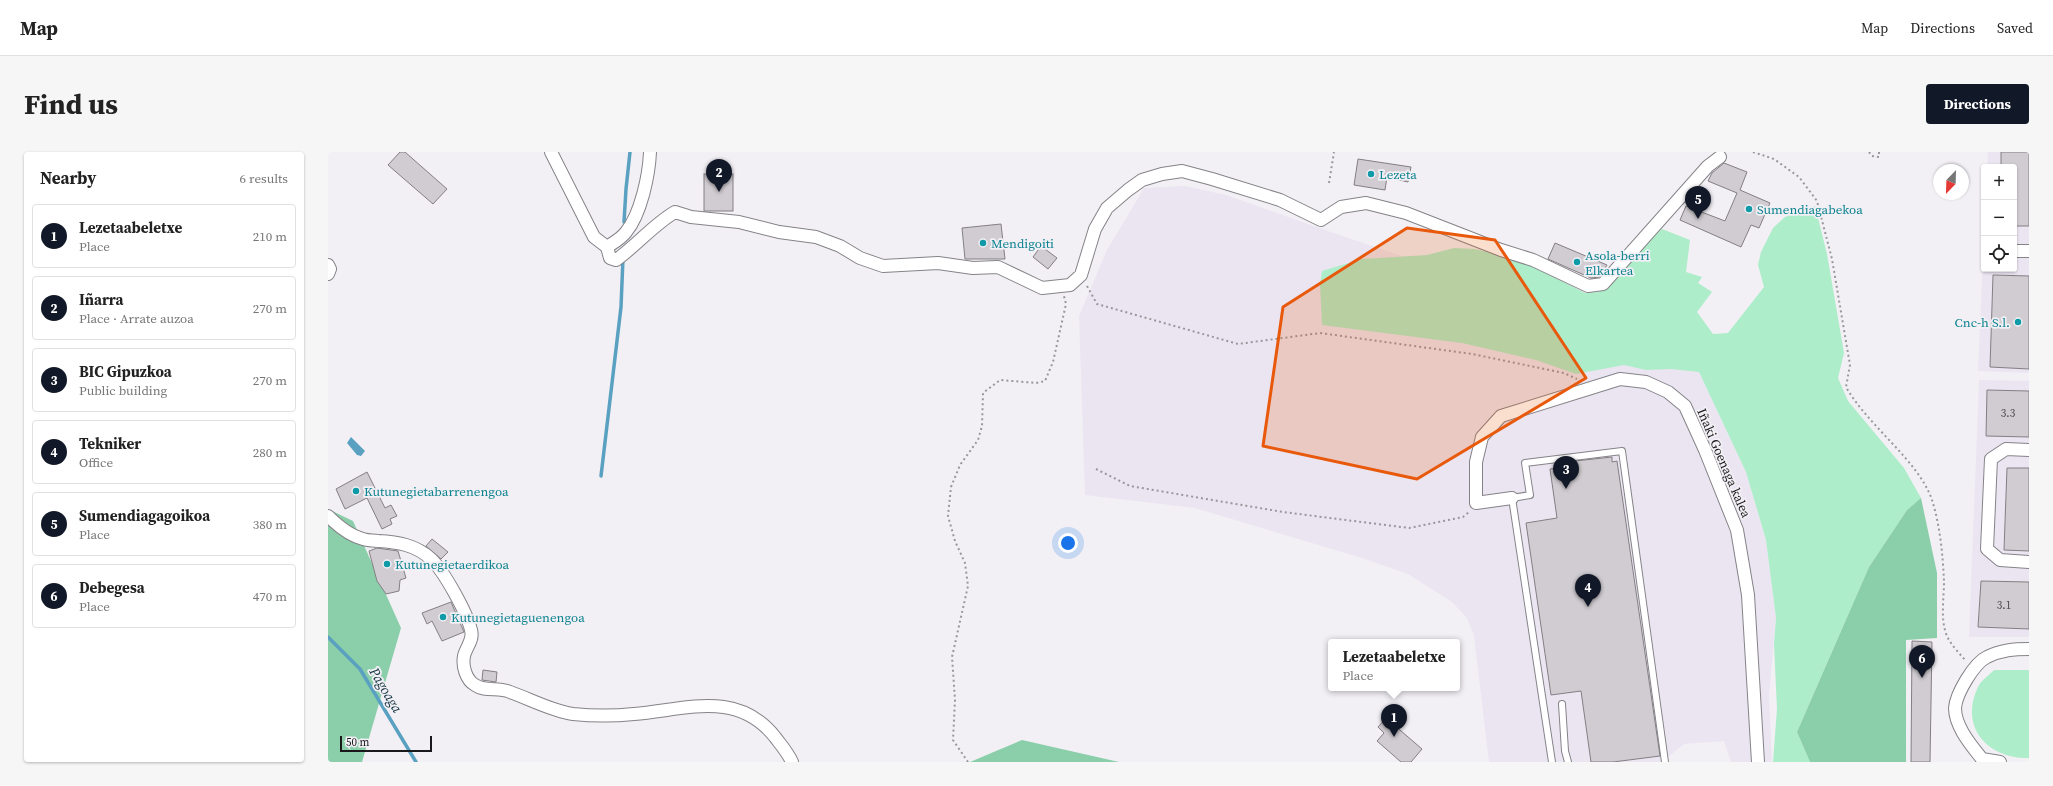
<!DOCTYPE html>
<meta charset="utf-8">
<style>
:root{--surface:#fff;--page:#f6f6f6;--text:#222;--muted:#767676;--line:#e0e0e0;--accent:#111827}
body{margin:0;font-family:"Source Serif 4",serif;background:var(--page);color:var(--text)}
.controls{position:absolute;right:12px;top:12px;display:grid;overflow:hidden;border-radius:4px;box-shadow:0 1px 3px #0004}
.controls button{width:36px;height:36px;display:grid;place-items:center;padding:0;border:0;border-bottom:1px solid var(--line);background:var(--surface);color:var(--text);font:20px sans-serif}
.compass{position:absolute;left:1605px;top:12px;width:36px;height:36px;border-radius:50%;background:var(--surface);box-shadow:0 1px 3px #0004;rotate:203deg}
.scale{position:absolute;left:12px;bottom:10px;width:92px;box-sizing:border-box;padding-left:4px;border:2px solid #19181a;border-top:0;font-size:11px;line-height:14px;white-space:nowrap;color:#19181a;-webkit-text-stroke:3px #f2f0f5;paint-order:stroke}
.you{position:absolute;left:740px;top:391px;width:14px;height:14px;margin:-10px;border:3px solid #fff;border-radius:50%;background:#1a73e8;box-shadow:0 0 0 6px #1a73e833}
.badge{display:grid;place-items:center;width:26px;height:26px;border-radius:50%;background:var(--accent);color:#fff;font-size:13px;font-weight:700}
.pin{position:absolute;translate:-50% -33px;filter:drop-shadow(0 1px 2px #0008)}
.pin::after{content:'';position:absolute;top:21px;width:14px;height:12px;background:inherit;clip-path:polygon(0 0,100% 0,50% 100%)}
.popup{position:absolute;left:1000px;top:487px;width:132px;height:52px;box-sizing:border-box;display:grid;place-content:center;border-radius:4px;background:var(--surface);filter:drop-shadow(0 1px 3px #0005);font-size:13px;white-space:nowrap;color:var(--muted)}
.popup b{font-size:15px;color:var(--text)}
.popup::after{content:'';position:absolute;left:50%;top:100%;margin-left:-8px;border:8px solid transparent;border-top-color:var(--surface)}
.list{margin:0;padding:0;list-style:none}
h2{display:flex;justify-content:space-between;align-items:center;height:52px;margin:0;padding:0 16px;font-size:17px}
h2 small{font-size:13px;font-weight:400;color:var(--muted)}
.list li{display:grid;grid-template-columns:26px 1fr auto;gap:12px;align-items:center;box-sizing:border-box;height:64px;margin:0 8px 8px;padding:0 8px;border:1px solid var(--line);border-radius:4px}
.list b{display:block;font-size:15px;white-space:nowrap}
.list p{margin:0;font-size:13px;white-space:nowrap;color:var(--muted)}
.list em{font-size:13px;font-style:normal;color:var(--muted)}
.icon{flex:none;width:22px;height:22px;fill:none;stroke:currentColor;stroke-width:2;stroke-linecap:round;stroke-linejoin:round}
.map{position:relative;flex:none;width:1701px;height:610px;overflow:hidden;border-radius:4px}
header{display:flex;align-items:center;gap:24px;box-sizing:border-box;height:56px;padding:0 20px;background:var(--surface);border-bottom:1px solid var(--line)}
header strong{font-size:19px}
nav{display:flex;gap:22px;margin-inline-start:auto;font-size:14px}
.intro{display:flex;align-items:center;justify-content:space-between;box-sizing:border-box;height:96px;padding:0 24px}
h1{margin:0;font-size:28px}
.button{padding:10px 18px;border-radius:4px;background:var(--accent);color:#fff;font-size:14px;font-weight:700}
main{display:flex;gap:24px;padding:0 24px}
aside{flex:1;background:var(--surface);border-radius:4px;box-shadow:0 1px 3px #0004}
.map>svg:first-child{display:block}
.built{fill:#ebe5f2}
.green{fill:#adedc9}
.forest{fill:#8bceaa}
.water{fill:#5aa1c1}
.lines{fill:none;stroke-linecap:round;stroke-linejoin:round}
.stream{stroke:#5aa1c1;stroke-width:3.5}
.building{fill:#d0ccd1;stroke:#837f84}
.service-casing{stroke:#858388;stroke-width:8}
.minor-casing{stroke:#858388;stroke-width:14}
.path{stroke:#98979b;stroke-width:2;stroke-dasharray:2 3;stroke-linecap:butt}
.service{stroke:#fff;stroke-width:6}
.minor{stroke:#fff;stroke-width:12}
.marked{fill:#e8590c;fill-opacity:0.2;stroke:#e8590c;stroke-width:3;stroke-linejoin:round}
.culture-dot{fill:#0f9aa8;stroke:#f2f0f5;stroke-width:1.5}
.labels{text-anchor:middle;dominant-baseline:central;stroke-width:3.5;stroke-linejoin:round;paint-order:stroke}
.number-label{font-size:11px;fill:#474548}
.culture-label{font-size:13px;fill:#0d838f;stroke:#f2f0f5;text-anchor:start}
.street-label{font-size:13px;fill:#19181a;stroke:#f2f0f5}
.water-label{font-size:14px;font-style:italic;fill:#113341;stroke:#f2f0f5}
</style>
<header>
<strong>Map</strong>
<nav><a>Map</a><a>Directions</a><a>Saved</a></nav>
</header>
<div class="intro"><h1>Find us</h1><a class="button">Directions</a></div>
<main>
<aside>
<h2>Nearby<small>6 results</small></h2>
<ul class="list">
<li><span class="badge">1</span><div><b>Lezetaabeletxe</b><p>Place</p></div><em>210 m</em></li>
<li><span class="badge">2</span><div><b>Iñarra</b><p>Place · Arrate auzoa</p></div><em>270 m</em></li>
<li><span class="badge">3</span><div><b>BIC Gipuzkoa</b><p>Public building</p></div><em>270 m</em></li>
<li><span class="badge">4</span><div><b>Tekniker</b><p>Office</p></div><em>280 m</em></li>
<li><span class="badge">5</span><div><b>Sumendiagagoikoa</b><p>Place</p></div><em>380 m</em></li>
<li><span class="badge">6</span><div><b>Debegesa</b><p>Place</p></div><em>470 m</em></li>
</ul>
</aside>
<div class="map">
<svg width="1701" height="610" viewBox="0 0 1701 610">
<rect width="100%" height="100%" fill="#f2f0f5"/>
<g class="built">
<path d="M1660 0H1701V221L1650 219 1656 85V117H1686V15H1659Z"/>
<path d="M857 34 898 43 991 76 1206 149 1371 220 1418 320 1438 388 1448 466 1441 543 1444 610H1403L1396 589 1356 592 1334 610H1161L1146 484 1139 466 1124 450 1080 422 1034 406 867 356 757 343 751 164 779 98 816 36Z"/>
<path d="M1651 228 1701 229V485H1641Z"/>
</g>
<g class="green">
<path d="M1487 54 1499 102 1516 201 1510 226 1520 249 1576 316 1593 346 1579 358 1541 415 1469 580 1482 610H1445L1449 557 1446 492 1448 466 1438 388 1418 320 1371 220 1343 217 1318 218 1296 213 1248 222 1208 208 1134 191 994 173 992 132 994 119 1034 107 1099 103 1126 96 1147 97 1176 104 1206 115 1257 141 1271 140 1308 100 1334 77 1362 88 1358 120 1374 125 1370 131 1384 140 1369 160 1385 182 1400 181 1436 135 1430 113 1433 100 1445 76 1457 65Z"/>
<path d="M1666 518H1701V606C1659 607 1630 574 1651 533 1654 528 1661 523 1666 518Z"/>
</g>
<g class="forest">
<path d="M1593 346 1609 421V486L1578 488V610H1482L1469 580 1541 415 1579 358Z"/>
<path d="M0 357 25 369 73 476 34 610H0Z"/>
<path d="M694 588 791 610H642Z"/>
</g>
<path class="water" d="M23 285 37 299 33 304 29 303 19 291Z"/>
<g class="lines">
<g class="stream">
<path d="M296 70 298 37 302 0"/>
<path d="M273 324 293 155 295 106"/>
<path d="M0 485 32 517 88 610"/>
</g>
</g>
<g class="building">
<path d="M72 0H77L119 37 105 52 60 13Z"/>
<path d="M1673 0H1701V74H1686V15H1673Z"/>
<path d="M1030 7 1083 15 1080 30 1059 25 1057 38 1026 33Z"/>
<path d="M1396 11 1419 20 1412 38 1442 51 1431 76 1423 73 1413 95 1352 68 1358 54 1397 69 1409 41 1380 29 1384 21Z"/>
<rect x="376" y="22" width="29" height="37"/>
<path d="M673 72 677 107H637L634 76Z"/>
<path d="M1227 91 1279 113 1275 120 1271 125 1263 126 1220 107Z"/>
<path d="M713 94 729 106 720 117 705 105Z"/>
<path d="M1665 123 1701 124V217L1662 215Z"/>
<path d="M1659 238 1701 239V285L1658 284Z"/>
<path d="M1284 305V310L1289 309 1332 604 1285 610H1263L1253 539 1223 543 1198 371 1229 366 1222 317 1239 315 1238 310Z"/>
<path d="M1679 316H1701V399L1676 398Z"/>
<path d="M39 320 57 356 63 353 69 364 62 367 64 372 54 377 39 346 17 357 8 337Z"/>
<path d="M104 387 120 400 113 407 98 394Z"/>
<path d="M49 396 70 399 78 426 72 428 71 439 58 442 49 429 41 399Z"/>
<path d="M1653 429 1701 430V477L1650 475Z"/>
<path d="M123 450 136 480 114 489 104 469 99 472 94 461Z"/>
<path d="M1584 489 1604 490 1602 610H1583Z"/>
<path d="M155 518 169 520 168 530 154 528Z"/>
<path d="M1058 566 1094 597 1083 610H1073L1049 589 1056 581 1050 575Z"/>
</g>
<g class="lines">
<defs>
<g id="service">
<path d="M1234 552 1237 599 1240 610"/>
<path d="M1224 610 1184 346 1202 343 1197 311 1294 299 1337 610"/>
</g>
<g id="minor">
<path d="M223 0 266 85 279 95"/>
<path d="M279 95 282 106 288 108C309 93 325 73 347 60L363 65 411 70 451 80 488 85 512 94 532 106 555 114 610 111 645 116 670 115 714 136 742 133 753 123 767 77 779 56 800 38 814 28 834 22 854 19 884 27 952 48 993 68 1013 55 1038 51 1078 61 1173 98 1205 108 1260 134 1275 132 1380 14 1392 5"/>
<path d="M279 95C285 91 294 86 298 80 313 62 321 23 322 0"/>
<path d="M1686 99H1701"/>
<path d="M0 113 2 117 0 122"/>
<path d="M1701 298 1678 297 1663 307 1659 397 1672 408 1701 410"/>
<path d="M1184 346 1148 351V310L1154 285 1173 264 1292 227 1318 230 1340 240 1357 254 1377 298 1409 378 1420 443 1430 610"/>
<path d="M0 364C9 373 23 384 35 387 40 389 45 388 50 389 70 390 88 393 103 407 116 419 139 461 143 478 146 488 138 495 136 504 134 514 138 528 147 533 157 540 171 535 182 540 202 547 224 559 245 562 264 564 287 564 306 562 357 558 409 537 447 585 453 593 460 601 464 610"/>
<path d="M1672 610 1654 607C1644 594 1627 575 1627 556 1628 542 1646 511 1659 505 1673 498 1686 497 1701 497"/>
</g>
</defs>
<use href="#service" class="service-casing"/>
<use href="#minor" class="minor-casing"/>
<g class="path">
<path d="M1425 0 1446 7 1471 25 1489 49 1504 107 1522 213 1518 235C1540 274 1591 309 1604 348 1612 373 1615 404 1616 430 1616 446 1612 468 1619 484 1623 493 1631 501 1637 508"/>
<path d="M1541 0 1544 4 1551 5V0"/>
<path d="M1001 31 1006 0"/>
<path d="M759 134 769 152 910 192 992 181 1144 202 1236 221 1249 227"/>
<path d="M768 317 802 334 955 360 1081 376 1135 365 1141 360"/>
<path d="M640 610 625 588 627 548 624 505 640 434 637 411 627 389 620 364 623 335 632 313 650 288 654 274 655 241 672 228 708 231 717 229 725 210 738 152 736 144"/>
</g>
<use href="#service" class="service"/>
<use href="#minor" class="minor"/>
</g>
<path class="marked" d="M1079 76 1167 88 1258 226 1089 327 935 294 955 155Z"/>
<g class="culture-dot">
<circle cx="1043" cy="22" r="4"/>
<circle cx="1421" cy="57" r="4"/>
<circle cx="655" cy="91" r="4"/>
<circle cx="1249" cy="110" r="4"/>
<circle cx="1690" cy="170" r="4"/>
<circle cx="28" cy="339" r="4"/>
<circle cx="59" cy="412" r="4"/>
<circle cx="115" cy="465" r="4"/>
</g>
<g class="labels">
<g class="number-label">
<text x="1680" y="261">3.3</text>
<text x="1676" y="453">3.1</text>
</g>
<g class="culture-label">
<text x="1051" y="22">Lezeta</text>
<text x="1429" y="57">Sumendiagabekoa</text>
<text x="663" y="91">Mendigoiti</text>
<text x="1257" y="103">Asola-berri<tspan x="1257" dy="15">Elkartea</tspan></text>
<text x="1682" y="170" text-anchor="end">Cnc-h S.l.</text>
<text x="36" y="339">Kutunegietabarrenengoa</text>
<text x="67" y="412">Kutunegietaerdikoa</text>
<text x="123" y="465">Kutunegietaguenengoa</text>
</g>
<g class="street-label">
<text transform="translate(1396 311) rotate(67)">Iñaki Goenaga kalea</text>
</g>
<g class="water-label">
<text transform="translate(58 538) rotate(59)">Pagoaga</text>
</g>
</g>
</svg>
<div class="controls">
<button>+</button>
<button>−</button>
<button><svg class="icon" aria-label="locate" viewBox="0 0 24 24"><circle cx="12" cy="12" r="6"/><path d="M12 2v4M12 18v4M2 12h4M18 12h4"/></svg></button>
</div>
<svg class="compass" viewBox="-18 -18 36 36"><path d="M0-13l5 13h-10z" fill="#e53935"/><path d="M0 13l5-13h-10z" fill="#767676"/></svg>
<div class="scale">50 m</div>
<div class="you"></div>
<div class="pin badge" style="left:1066px;top:585px">1</div>
<div class="popup"><b>Lezetaabeletxe</b>Place</div>
<div class="pin badge" style="left:391px;top:40px">2</div>
<div class="pin badge" style="left:1238px;top:337px">3</div>
<div class="pin badge" style="left:1260px;top:455px">4</div>
<div class="pin badge" style="left:1370px;top:67px">5</div>
<div class="pin badge" style="left:1594px;top:526px">6</div>
</div>
</main>
